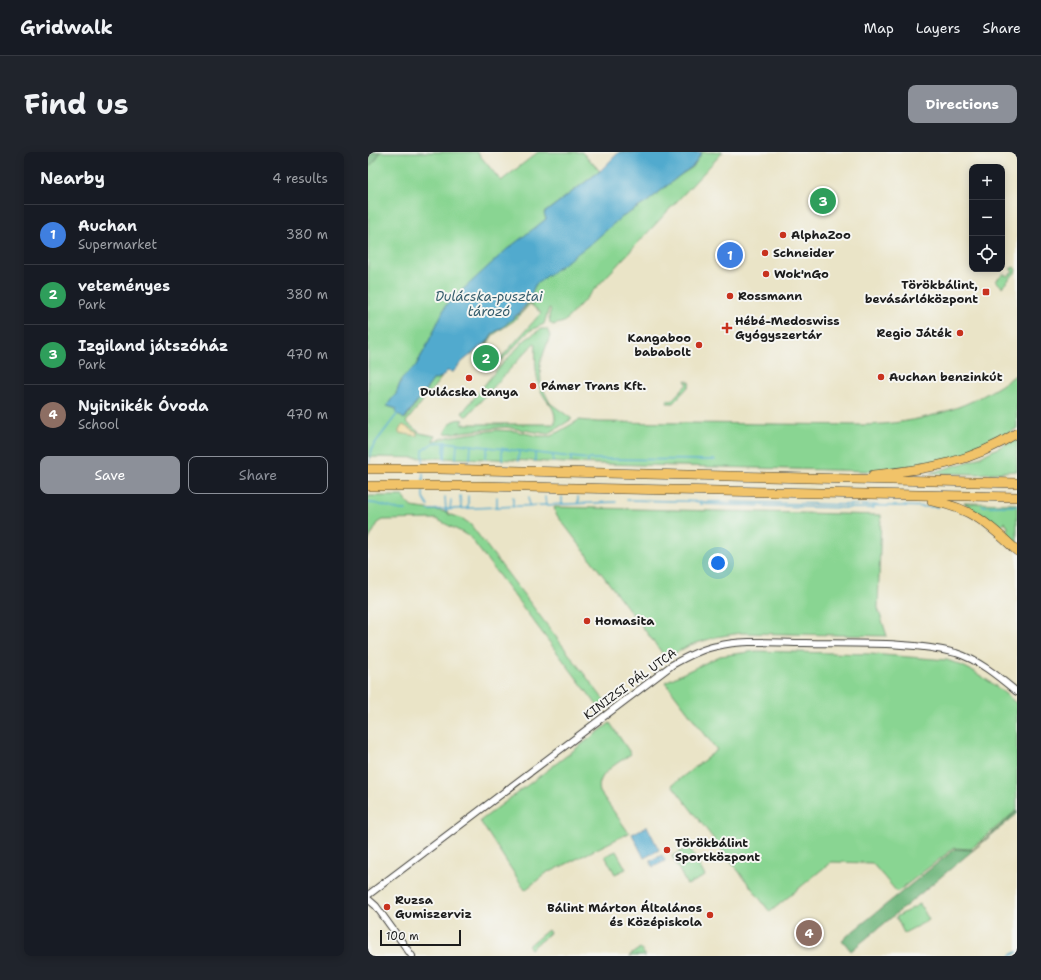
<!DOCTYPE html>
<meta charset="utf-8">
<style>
:root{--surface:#171b24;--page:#20242c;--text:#f1f3f6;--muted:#9ea1a6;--line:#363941;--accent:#8c9099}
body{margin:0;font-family:"Shantell Sans",sans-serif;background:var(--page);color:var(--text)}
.controls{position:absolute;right:12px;top:12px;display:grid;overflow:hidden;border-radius:8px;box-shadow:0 2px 10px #0003}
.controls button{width:36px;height:36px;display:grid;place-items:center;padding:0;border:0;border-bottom:1px solid var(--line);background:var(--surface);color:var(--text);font:20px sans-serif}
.scale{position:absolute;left:12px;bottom:10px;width:81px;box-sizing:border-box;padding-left:4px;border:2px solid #1c1c1c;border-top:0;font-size:11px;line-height:14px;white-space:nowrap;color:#1c1c1c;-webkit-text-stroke:3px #f6f6f2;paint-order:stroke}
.you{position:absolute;left:350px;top:411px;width:14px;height:14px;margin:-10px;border:3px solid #fff;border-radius:50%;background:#1a73e8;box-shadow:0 0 0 6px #1a73e833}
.badge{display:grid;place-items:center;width:26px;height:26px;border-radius:50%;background:var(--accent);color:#fff;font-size:13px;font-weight:700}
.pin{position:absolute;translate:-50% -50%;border:2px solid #fff;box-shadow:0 1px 4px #0006}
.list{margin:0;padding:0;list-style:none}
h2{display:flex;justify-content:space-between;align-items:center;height:52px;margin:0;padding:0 16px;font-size:17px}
h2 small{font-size:13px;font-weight:400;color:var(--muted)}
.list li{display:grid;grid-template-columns:26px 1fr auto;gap:12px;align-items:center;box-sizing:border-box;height:60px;padding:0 16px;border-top:1px solid var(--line)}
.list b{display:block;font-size:15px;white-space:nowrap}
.list p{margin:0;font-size:13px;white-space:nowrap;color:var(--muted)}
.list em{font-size:13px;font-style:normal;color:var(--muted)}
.actions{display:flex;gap:8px;padding:12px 16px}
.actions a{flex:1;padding:9px 0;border:1px solid var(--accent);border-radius:8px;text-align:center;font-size:14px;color:var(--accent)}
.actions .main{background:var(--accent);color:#fff}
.icon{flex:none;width:22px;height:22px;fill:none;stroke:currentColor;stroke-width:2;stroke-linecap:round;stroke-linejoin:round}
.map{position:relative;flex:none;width:649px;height:804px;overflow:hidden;border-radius:8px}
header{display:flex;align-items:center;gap:24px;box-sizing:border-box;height:56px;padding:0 20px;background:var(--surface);border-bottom:1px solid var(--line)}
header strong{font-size:19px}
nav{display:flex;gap:22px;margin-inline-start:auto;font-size:14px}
.intro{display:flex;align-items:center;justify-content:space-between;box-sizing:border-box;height:96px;padding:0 24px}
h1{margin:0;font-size:28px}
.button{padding:10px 18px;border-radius:8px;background:var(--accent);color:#fff;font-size:14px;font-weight:700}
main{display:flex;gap:24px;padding:0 24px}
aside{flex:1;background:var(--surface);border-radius:8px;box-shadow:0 2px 10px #0003}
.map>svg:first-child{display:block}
.green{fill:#89d592;stroke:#527857;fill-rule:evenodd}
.forest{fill:#6eb67c;stroke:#45694c}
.sand{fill:#eeda9e;stroke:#857b5d}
.water{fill:#51aace;stroke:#366375}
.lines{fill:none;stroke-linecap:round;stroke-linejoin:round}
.stream{stroke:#51aace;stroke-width:1.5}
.minor-casing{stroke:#3b3a36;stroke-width:8}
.highway-casing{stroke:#3b3a36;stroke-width:10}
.minor{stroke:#fff;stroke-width:6}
.highway{stroke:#f1c369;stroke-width:9}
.poi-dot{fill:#c8321e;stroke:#f6f6f2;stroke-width:1.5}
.labels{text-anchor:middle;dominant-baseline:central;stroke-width:4;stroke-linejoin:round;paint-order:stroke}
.poi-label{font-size:12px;font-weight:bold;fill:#1c1c1c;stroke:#f6f6f2;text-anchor:start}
.street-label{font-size:12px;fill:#1c1c1c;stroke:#f6f6f2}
.water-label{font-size:13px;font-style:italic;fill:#345c6c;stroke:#f6f6f2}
</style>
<header>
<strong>Gridwalk</strong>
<nav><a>Map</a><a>Layers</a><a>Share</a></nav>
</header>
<div class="intro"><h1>Find us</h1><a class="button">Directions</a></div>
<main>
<aside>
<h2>Nearby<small>4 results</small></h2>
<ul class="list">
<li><span class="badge" style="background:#3f7fe0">1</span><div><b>Auchan</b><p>Supermarket</p></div><em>380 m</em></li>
<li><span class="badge" style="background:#2e9e5b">2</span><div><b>veteményes</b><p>Park</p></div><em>380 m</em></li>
<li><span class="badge" style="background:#2e9e5b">3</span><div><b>Izgiland játszóház</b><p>Park</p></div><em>470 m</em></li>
<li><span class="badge" style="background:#8d6e63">4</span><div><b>Nyitnikék Óvoda</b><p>School</p></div><em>470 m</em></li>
</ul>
<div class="actions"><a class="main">Save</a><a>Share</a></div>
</aside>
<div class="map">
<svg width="649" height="804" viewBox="0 0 649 804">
<rect width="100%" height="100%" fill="#f6f6f2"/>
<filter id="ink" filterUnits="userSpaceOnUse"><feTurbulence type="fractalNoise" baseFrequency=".025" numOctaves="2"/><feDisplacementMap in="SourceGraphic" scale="8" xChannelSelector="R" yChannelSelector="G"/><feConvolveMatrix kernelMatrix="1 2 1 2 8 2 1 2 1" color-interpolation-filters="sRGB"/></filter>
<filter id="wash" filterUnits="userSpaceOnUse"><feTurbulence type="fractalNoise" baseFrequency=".012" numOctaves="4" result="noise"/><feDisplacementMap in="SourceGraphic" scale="16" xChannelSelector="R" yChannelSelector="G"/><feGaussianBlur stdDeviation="0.9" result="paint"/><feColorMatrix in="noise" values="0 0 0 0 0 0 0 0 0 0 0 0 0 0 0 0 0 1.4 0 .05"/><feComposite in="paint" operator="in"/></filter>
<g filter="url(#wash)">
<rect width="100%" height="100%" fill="#eae4c7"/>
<g class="green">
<path d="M0 0H109L133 29 170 0H214L232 19 176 61 178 67 78 154 57 197 47 215 34 226 28 242 20 254 29 257 37 267 65 228 74 225 38 270 52 281 67 284 65 289 84 284 129 278 147 279 170 284H183L211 268 229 270 495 273C551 272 605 256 649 222V276C604 307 553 316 500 319L197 311 127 307 0 305Z"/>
<path d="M334 0H355L196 170 185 173 182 171 181 164 183 157 181 156 176 172 161 179 134 208 129 207 116 196 124 182 154 160 161 150 167 133 251 67 279 50 311 24 325 15ZM162 152 173 161 131 208 117 196 125 183 147 168Z"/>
<path d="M646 115 648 118 647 121 634 135 628 129 635 122 640 124 645 120 642 117Z"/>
<path d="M173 177H179L182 184 172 211 173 233 182 251 204 267 180 282 137 275 76 282C80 273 86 265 96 268L93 272H187C188 253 180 254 173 239 167 223 167 208 168 192L166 191 98 265 94 261 126 221 157 188Z"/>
<path d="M116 197 128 207 118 217 108 205Z"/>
<path d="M317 228 322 230 321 234 305 251H299L300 247 303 249 319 232Z"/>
<path d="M649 286V319L611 322 562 321 606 308Z"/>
<path d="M0 344H35L43 355 80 360V362L95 367 102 372 236 548 240 551 232 557 101 384 68 367 15 368 10 371 0 389Z"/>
<path d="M596 351 649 352V393L638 382 640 375 637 370 633 374H629Z"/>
<path d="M186 355 513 363 510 456 519 484 373 481 348 485 322 493 298 506 188 362Z"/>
<path d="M388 499 503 502 579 508C605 516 628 533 649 552V658L603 697 586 696 529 740 504 711 463 710 402 760 304 633 349 598 297 530 352 504Z"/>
<path d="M242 571 263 602C250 611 227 622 232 640L261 681 182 720 181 719 157 738 112 669Z"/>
<path d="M321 695 337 724 319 733 304 704Z"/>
<path d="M248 699 258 717 247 722 237 704Z"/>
<path d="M552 752 561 768 536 781 528 765Z"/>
<path d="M180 778 182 781 163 797 160 794Z"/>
<path d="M272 796 278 804H261Z"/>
</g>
<g class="forest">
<path d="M0 0H12L8 8 0 16Z"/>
<path d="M649 659V662L483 799 474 788 587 697 605 698Z"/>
</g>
<path class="sand" d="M35 273 49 281V284L31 281V277Z"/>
<g class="water">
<path d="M251 0H334L325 14 311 24 279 50 251 67 225 90 167 133 160 150 152 160 136 174 124 182 119 190 95 209 85 220 79 219 74 225 65 228 36 267 27 260 29 257 19 254 22 249 28 242 34 226 47 215 57 197 78 153 138 98 178 67 176 61 232 19Z"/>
<path d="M279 674 291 698 276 706 264 682Z"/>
<path d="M294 703 297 709 285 715 282 709Z"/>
</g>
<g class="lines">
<g class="stream">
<path d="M76 307V290"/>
<path d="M77 307 78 290"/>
<path d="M88 307 89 291"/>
<path d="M102 307 103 293"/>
<path d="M117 307 120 295"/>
<path d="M221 307 347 308"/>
<path d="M134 308V296"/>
<path d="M150 309 151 299"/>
<path d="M167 309V301"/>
<path d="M185 310V304"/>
<path d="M203 310V304"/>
<path d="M0 313 5 294 30 261"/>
<path d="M55 313V298L65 291 77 290 220 307V311"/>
<path d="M55 321V331"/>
<path d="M55 337V345L60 354"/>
<path d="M92 344 93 356"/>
<path d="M100 344V356"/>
<path d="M77 345 78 359"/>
<path d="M129 345V355"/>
<path d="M145 345V355"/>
<path d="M161 345V353"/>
<path d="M177 345 178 353"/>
<path d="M194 345V351"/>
<path d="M210 345V351"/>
<path d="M259 348 570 355"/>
<path d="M332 349V352L483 356H506V353"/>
<path d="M0 351C13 350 24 359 38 358"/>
<path d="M614 354H649"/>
<path d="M60 358 248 350"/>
<path d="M82 358 83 348"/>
<path d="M642 804 649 800"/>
</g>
</g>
</g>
<g filter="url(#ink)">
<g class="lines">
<defs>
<g id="minor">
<path d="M0 743 304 513C318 505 333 497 349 494 377 487 408 491 437 491 482 492 545 489 588 501 611 508 631 525 649 540"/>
<path d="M0 747 8 754 44 804"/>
</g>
<g id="highway">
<path d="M0 317H70L649 331"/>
<path d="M505 323C560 317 602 311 649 281"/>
<path d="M0 334H113L649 345"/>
<path d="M564 349C603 356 621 372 649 399"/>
</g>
</defs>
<use href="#minor" class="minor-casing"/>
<use href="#highway" class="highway-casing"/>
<use href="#minor" class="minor"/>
<use href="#highway" class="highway"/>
</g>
</g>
<g class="poi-dot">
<circle cx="415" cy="83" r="4"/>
<circle cx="397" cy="101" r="4"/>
<circle cx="398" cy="122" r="4"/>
<rect x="614" y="136" width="8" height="8" rx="2"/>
<circle cx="362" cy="144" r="4"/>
<path d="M357 170h4v4h4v4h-4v4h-4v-4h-4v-4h4z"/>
<circle cx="592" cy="181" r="4"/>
<circle cx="331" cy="193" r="4"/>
<circle cx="513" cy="225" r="4"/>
<circle cx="101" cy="226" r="4"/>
<circle cx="165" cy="234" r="4"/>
<circle cx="219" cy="469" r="4"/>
<circle cx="299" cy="698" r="4"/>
<circle cx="19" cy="755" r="4"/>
<circle cx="342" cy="763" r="4"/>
</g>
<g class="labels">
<g class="poi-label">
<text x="423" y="83">AlphaZoo</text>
<text x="405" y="101">Schneider</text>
<text x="406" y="122">Wok'nGo</text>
<text x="610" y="133" text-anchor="end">Törökbálint,<tspan x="610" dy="14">bevásárlóközpont</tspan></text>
<text x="370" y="144">Rossmann</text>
<text x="367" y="169">Hébé-Medoswiss<tspan x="367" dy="14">Gyógyszertár</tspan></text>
<text x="584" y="181" text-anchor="end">Regio Játék</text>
<text x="323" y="186" text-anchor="end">Kangaboo<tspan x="323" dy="14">bababolt</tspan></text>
<text x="521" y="225">Auchan benzinkút</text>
<text x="173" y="234">Pámer Trans Kft.</text>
<text x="101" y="240" text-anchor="middle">Dulácska tanya</text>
<text x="227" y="469">Homasita</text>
<text x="307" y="691">Törökbálint<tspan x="307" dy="14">Sportközpont</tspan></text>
<text x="27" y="748">Ruzsa<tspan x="27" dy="14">Gumiszerviz</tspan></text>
<text x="334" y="756" text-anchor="end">Bálint Márton Általános<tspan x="334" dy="14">és Középiskola</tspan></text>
</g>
<g class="street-label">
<text transform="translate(262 532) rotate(-36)">KINIZSI PÁL UTCA</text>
</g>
<g class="water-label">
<text x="121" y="144">Dulácska-pusztai<tspan x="121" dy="15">tározó</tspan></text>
</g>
</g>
</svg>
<div class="controls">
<button>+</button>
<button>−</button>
<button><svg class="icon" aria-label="locate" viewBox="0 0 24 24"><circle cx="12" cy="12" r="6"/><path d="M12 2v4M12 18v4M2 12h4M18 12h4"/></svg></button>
</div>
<div class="scale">100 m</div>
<div class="you"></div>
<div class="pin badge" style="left:362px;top:103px;background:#3f7fe0">1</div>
<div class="pin badge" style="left:118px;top:206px;background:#2e9e5b">2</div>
<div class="pin badge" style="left:455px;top:49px;background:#2e9e5b">3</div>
<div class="pin badge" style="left:441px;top:781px;background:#8d6e63">4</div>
</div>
</main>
